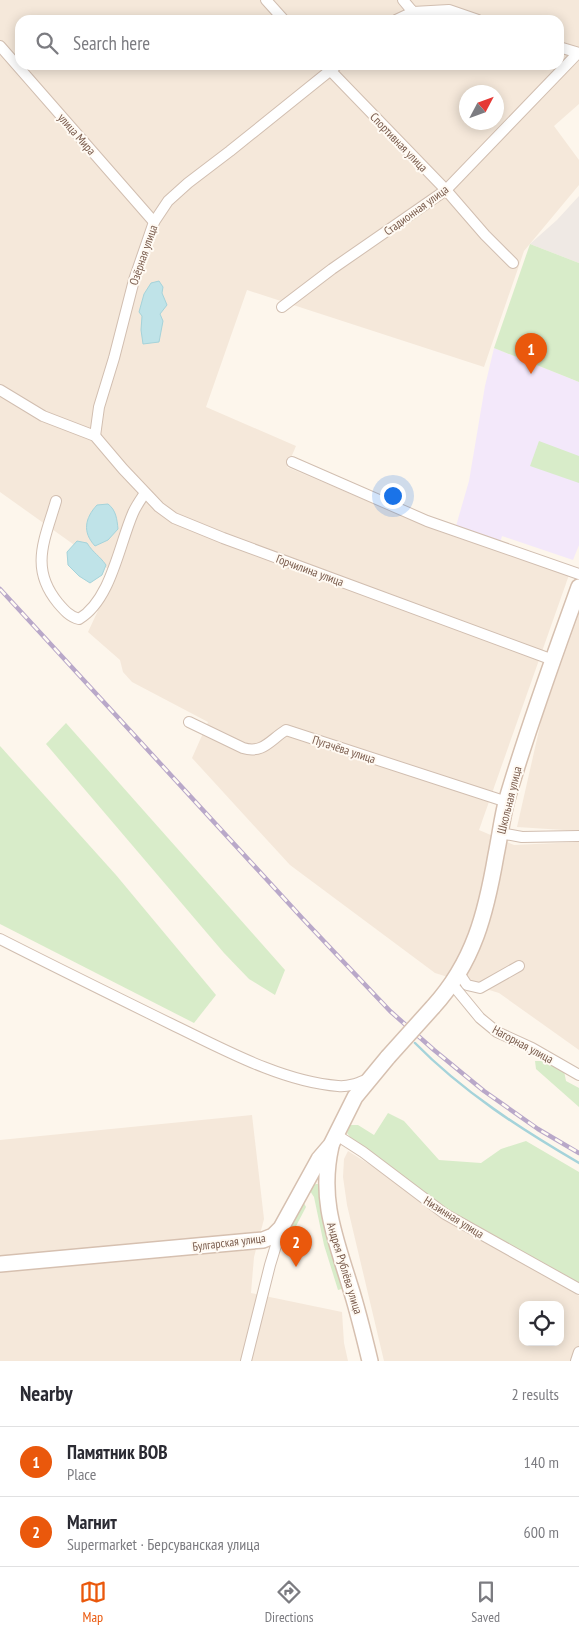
<!DOCTYPE html>
<meta charset="utf-8">
<style>
:root{--surface:#fff;--page:#f7f7f7;--text:#2b2b33;--muted:#7c7c81;--line:#e1e1e2;--accent:#ea580c}
body{margin:0;font-family:"PT Sans Narrow",sans-serif;background:var(--page);color:var(--text)}
.controls{position:absolute;right:15px;bottom:15px;display:grid;overflow:hidden;border-radius:10px;box-shadow:0 2px 12px #0003}
.controls button{width:45px;height:45px;display:grid;place-items:center;padding:0;border:0;border-bottom:1px solid var(--line);background:var(--surface);color:var(--text);font:25px sans-serif}
.compass{position:absolute;left:459px;top:85px;width:45px;height:45px;border-radius:50%;background:var(--surface);box-shadow:0 2px 12px #0003;rotate:49deg}
.you{position:absolute;left:392px;top:495px;width:18px;height:18px;margin:-12px;border:4px solid #fff;border-radius:50%;background:#1a73e8;box-shadow:0 0 0 8px #1a73e833}
.badge{display:grid;place-items:center;width:32px;height:32px;border-radius:50%;background:var(--accent);color:#fff;font-size:16px;font-weight:700}
.pin{position:absolute;translate:-50% -41px;filter:drop-shadow(0 1px 2px #0008)}
.pin::after{content:'';position:absolute;top:26px;width:18px;height:15px;background:inherit;clip-path:polygon(0 0,100% 0,50% 100%)}
.list{margin:0;padding:0;list-style:none}
h2{display:flex;justify-content:space-between;align-items:center;height:65px;margin:0;padding:0 20px;font-size:21px}
h2 small{font-size:16px;font-weight:400;color:var(--muted)}
.list li{display:grid;grid-template-columns:32px 1fr auto;gap:15px;align-items:center;box-sizing:border-box;height:70px;padding:0 20px;border-top:1px solid var(--line)}
.list b{display:block;font-size:19px;white-space:nowrap}
.list p{margin:0;font-size:16px;white-space:nowrap;color:var(--muted)}
.list em{font-size:16px;font-style:normal;color:var(--muted)}
.icon{flex:none;width:28px;height:28px;fill:none;stroke:currentColor;stroke-width:2;stroke-linecap:round;stroke-linejoin:round}
.map{position:relative;flex:none;width:579px;height:1361px;overflow:hidden}
.search{position:absolute;background:var(--surface);box-shadow:0 2px 12px #0003;left:15px;right:15px;top:15px;height:55px;display:flex;align-items:center;gap:12px;box-sizing:border-box;padding:0 18px;border-radius:15px;color:var(--muted);font-size:19px}
.sheet{height:205px;background:var(--surface)}
nav{display:flex;justify-content:space-around;align-items:center;box-sizing:border-box;height:70px;border-top:1px solid var(--line);background:var(--surface);font-size:14px;color:var(--muted)}
nav a{display:grid;justify-items:center;gap:2px}
nav .on{color:var(--accent)}
.map>svg:first-child{display:block}
.residential{fill:#f5e8da;fill-rule:evenodd}
.industrial{fill:#efe9e4}
.education{fill:#f3e8fa}
.green{fill:#d8ecc9}
.water{fill:#bfe3e8;stroke:#a5d3da}
.lines{fill:none;stroke-linecap:round;stroke-linejoin:round}
.stream{stroke:#a5d3da;stroke-width:2.5}
.street-casing{stroke:#d1beb0;stroke-width:12}
.secondary-casing{stroke:#d6c0b0;stroke-width:18}
.street{stroke:#fff;stroke-width:10}
.secondary{stroke:#fff;stroke-width:15}
.rail-casing{stroke:#b9a8c9;stroke-width:4.5}
.rail{stroke:#fffaf3;stroke-width:2.5;stroke-dasharray:8;stroke-linecap:butt}
.secondary-bridge-casing{stroke:#d6c0b0;stroke-width:18;stroke-linecap:butt}
.secondary-bridge{stroke:#fff;stroke-width:15}
.labels{text-anchor:middle;dominant-baseline:central;stroke-width:4;stroke-linejoin:round;paint-order:stroke}
.street-label{font-size:12px;fill:#7a5c4d;stroke:#fffaf3}
</style>
<div class="map">
<svg width="579" height="1361" viewBox="0 0 579 1361">
<rect width="100%" height="100%" fill="#fdf6ec"/>
<g class="residential">
<path d="M0 0H579V104L554 126 579 160V185L524 251 484 367 247 290 206 407 296 446 287 467 441 532 569 575 479 830 514 845 579 842V1050L499 993 435 973 290 865 192 758 208 722 132 682 123 672 120 660 88 632 115 574 0 492ZM20 20H559V65H20ZM466 92H496V122H466Z"/>
<path d="M579 614V831L517 827 542 717Z"/>
<path d="M252 1115 264 1219 254 1257 251 1293 342 1312 344 1343 348 1361H0V1140Z"/>
<path d="M348 1151 579 1296V1361H384L347 1205 343 1177 344 1159ZM523 1305H560V1342H523Z"/>
</g>
<path class="industrial" d="M579 196V263L530 244 557 220Z"/>
<path class="education" d="M494 348 579 382V545L573 560 502 536 500 543 456 526 469 481 485 386Z"/>
<g class="green">
<path d="M530 244 579 263V382L494 348Z"/>
<path d="M539 441 579 456V483L530 466Z"/>
<path d="M66 723 285 970 275 995 249 979 224 953 46 744Z"/>
<path d="M0 746 116 875 216 995 194 1023 0 924Z"/>
<path d="M535 1061H545L564 1071 566 1081 579 1088V1107L536 1069Z"/>
<path d="M388 1113 404 1121 439 1160 481 1163 501 1149 526 1141 579 1172V1284L468 1224 351 1138 347 1133 350 1125H358L374 1135Z"/>
<path d="M316 1184H319L345 1288 338 1290 324 1245 314 1197 310 1191 313 1185Z"/>
<path d="M304 1203 306 1207 295 1228 302 1231 305 1242 284 1247 285 1240 283 1239Z"/>
</g>
<g class="water">
<path d="M159 281 163 287 162 293 167 305 160 314 163 321 159 342 143 344 141 330 142 316 139 312 144 294 151 283Z"/>
<path d="M108 504C116 510 117 519 118 529L108 540 95 546C82 532 85 518 97 505Z"/>
<path d="M77 541 87 543C94 554 99 555 106 565L102 575 90 583 79 576 68 565 67 552Z"/>
</g>
<g class="lines">
<path class="stream" d="M415 1043C463 1092 521 1129 579 1163"/>
<defs>
<g id="street">
<path d="M266 0 284 20"/>
<path d="M403 0 413 12 449 10 478 20"/>
<path d="M396 20 413 12"/>
<path d="M0 46 154 222"/>
<path d="M559 47 579 53"/>
<path d="M325 65 446 190 485 235 513 263"/>
<path d="M282 307 332 269 446 190 578 53"/>
<path d="M0 390 43 416 95 436 123 469 159 507 174 518 223 538 553 660"/>
<path d="M95 436 99 407 114 358 134 280 154 222 168 201 188 183 230 151 337 65"/>
<path d="M292 462 427 521 579 574"/>
<path d="M56 501C45 539 29 568 58 603 64 610 70 617 79 619 111 600 119 545 133 513 136 506 141 499 145 493"/>
<path d="M189 722 243 748C263 754 270 740 286 730L507 802"/>
<path d="M500 833 522 837 579 836"/>
<path d="M0 939C57 968 114 996 171 1024 221 1048 282 1082 338 1086 349 1087 358 1083 368 1079"/>
<path d="M459 973 467 985 480 988 519 966"/>
<path d="M452 984 480 1018 497 1032 532 1048 579 1075"/>
<path d="M335 1134 363 1152 445 1214 579 1289"/>
<path d="M246 1361 270 1265 281 1229"/>
<path d="M576 1361 579 1352"/>
</g>
<g id="secondary">
<path d="M433 1007C474 962 486 913 496 855 500 836 502 817 507 799 528 727 554 657 579 587"/>
<path d="M331 1146C319 1199 335 1237 350 1286 358 1311 364 1336 370 1361"/>
<path d="M0 1264 263 1240 273 1236 281 1228 319 1159 331 1145 355 1097 388 1057"/>
</g>
</defs>
<use href="#street" class="street-casing"/>
<use href="#secondary" class="secondary-casing"/>
<use href="#street" class="street"/>
<use href="#secondary" class="secondary"/>
<defs>
<path id="rail" d="M0 589 303 919 390 1011 434 1050 484 1091 538 1129 579 1153"/>
</defs>
<use href="#rail" class="rail-casing"/>
<use href="#rail" class="rail"/>
<defs>
<path id="secondary-bridge" d="M388 1057 433 1007"/>
</defs>
<use href="#secondary-bridge" class="secondary-bridge-casing"/>
<use href="#secondary-bridge" class="secondary-bridge"/>
</g>
<g class="labels">
<g class="street-label">
<text transform="translate(77 134) rotate(49)">улица Мира</text>
<text transform="translate(399 142) rotate(46)">Спортивная улица</text>
<text transform="translate(416 210) rotate(-36)">Стадионная улица</text>
<text transform="translate(143 255) rotate(-71)">Озёрная улица</text>
<text transform="translate(310 570) rotate(20)">Горчилина улица</text>
<text transform="translate(344 749) rotate(18)">Пугачёва улица</text>
<text transform="translate(509 800) rotate(-76)">Школьная улица</text>
<text transform="translate(523 1044) rotate(28)">Нагорная улица</text>
<text transform="translate(454 1217) rotate(32)">Низинная улица</text>
<text transform="translate(229 1242) rotate(-7)">Булгарская улица</text>
<text transform="translate(345 1268) rotate(73)">Андрея Рублёва улица</text>
</g>
</g>
</svg>
<div class="controls">
<button><svg class="icon" aria-label="locate" viewBox="0 0 24 24"><circle cx="12" cy="12" r="6"/><path d="M12 2v4M12 18v4M2 12h4M18 12h4"/></svg></button>
</div>
<svg class="compass" viewBox="-18 -18 36 36"><path d="M0-13l5 13h-10z" fill="#e53935"/><path d="M0 13l5-13h-10z" fill="#7c7c81"/></svg>
<div class="you"></div>
<div class="pin badge" style="left:531px;top:374px">1</div>
<div class="pin badge" style="left:296px;top:1267px">2</div>
<div class="search"><svg class="icon" aria-label="search" viewBox="0 0 24 24"><circle cx="10" cy="10" r="6"/><path d="M15 15l6 6"/></svg>Search here</div>
</div>
<section class="sheet">
<h2>Nearby<small>2 results</small></h2>
<ul class="list">
<li><span class="badge">1</span><div><b>Памятник ВОВ</b><p>Place</p></div><em>140 m</em></li>
<li><span class="badge">2</span><div><b>Магнит</b><p>Supermarket · Берсуванская улица</p></div><em>600 m</em></li>
</ul>
</section>
<nav>
<a class="on"><svg class="icon" aria-label="map" viewBox="0 0 24 24"><path d="M3 6l6-2 6 2 6-2v14l-6 2-6-2-6 2zM9 4v14M15 6v14"/></svg>Map</a>
<a><svg class="icon" aria-label="directions" viewBox="0 0 24 24"><path d="M12 3l9 9-9 9-9-9zM9 14v-3h6M13 9l2 2-2 2"/></svg>Directions</a>
<a><svg class="icon" aria-label="saved" viewBox="0 0 24 24"><path d="M7 4h10v16l-5-4-5 4z"/></svg>Saved</a>
</nav>
